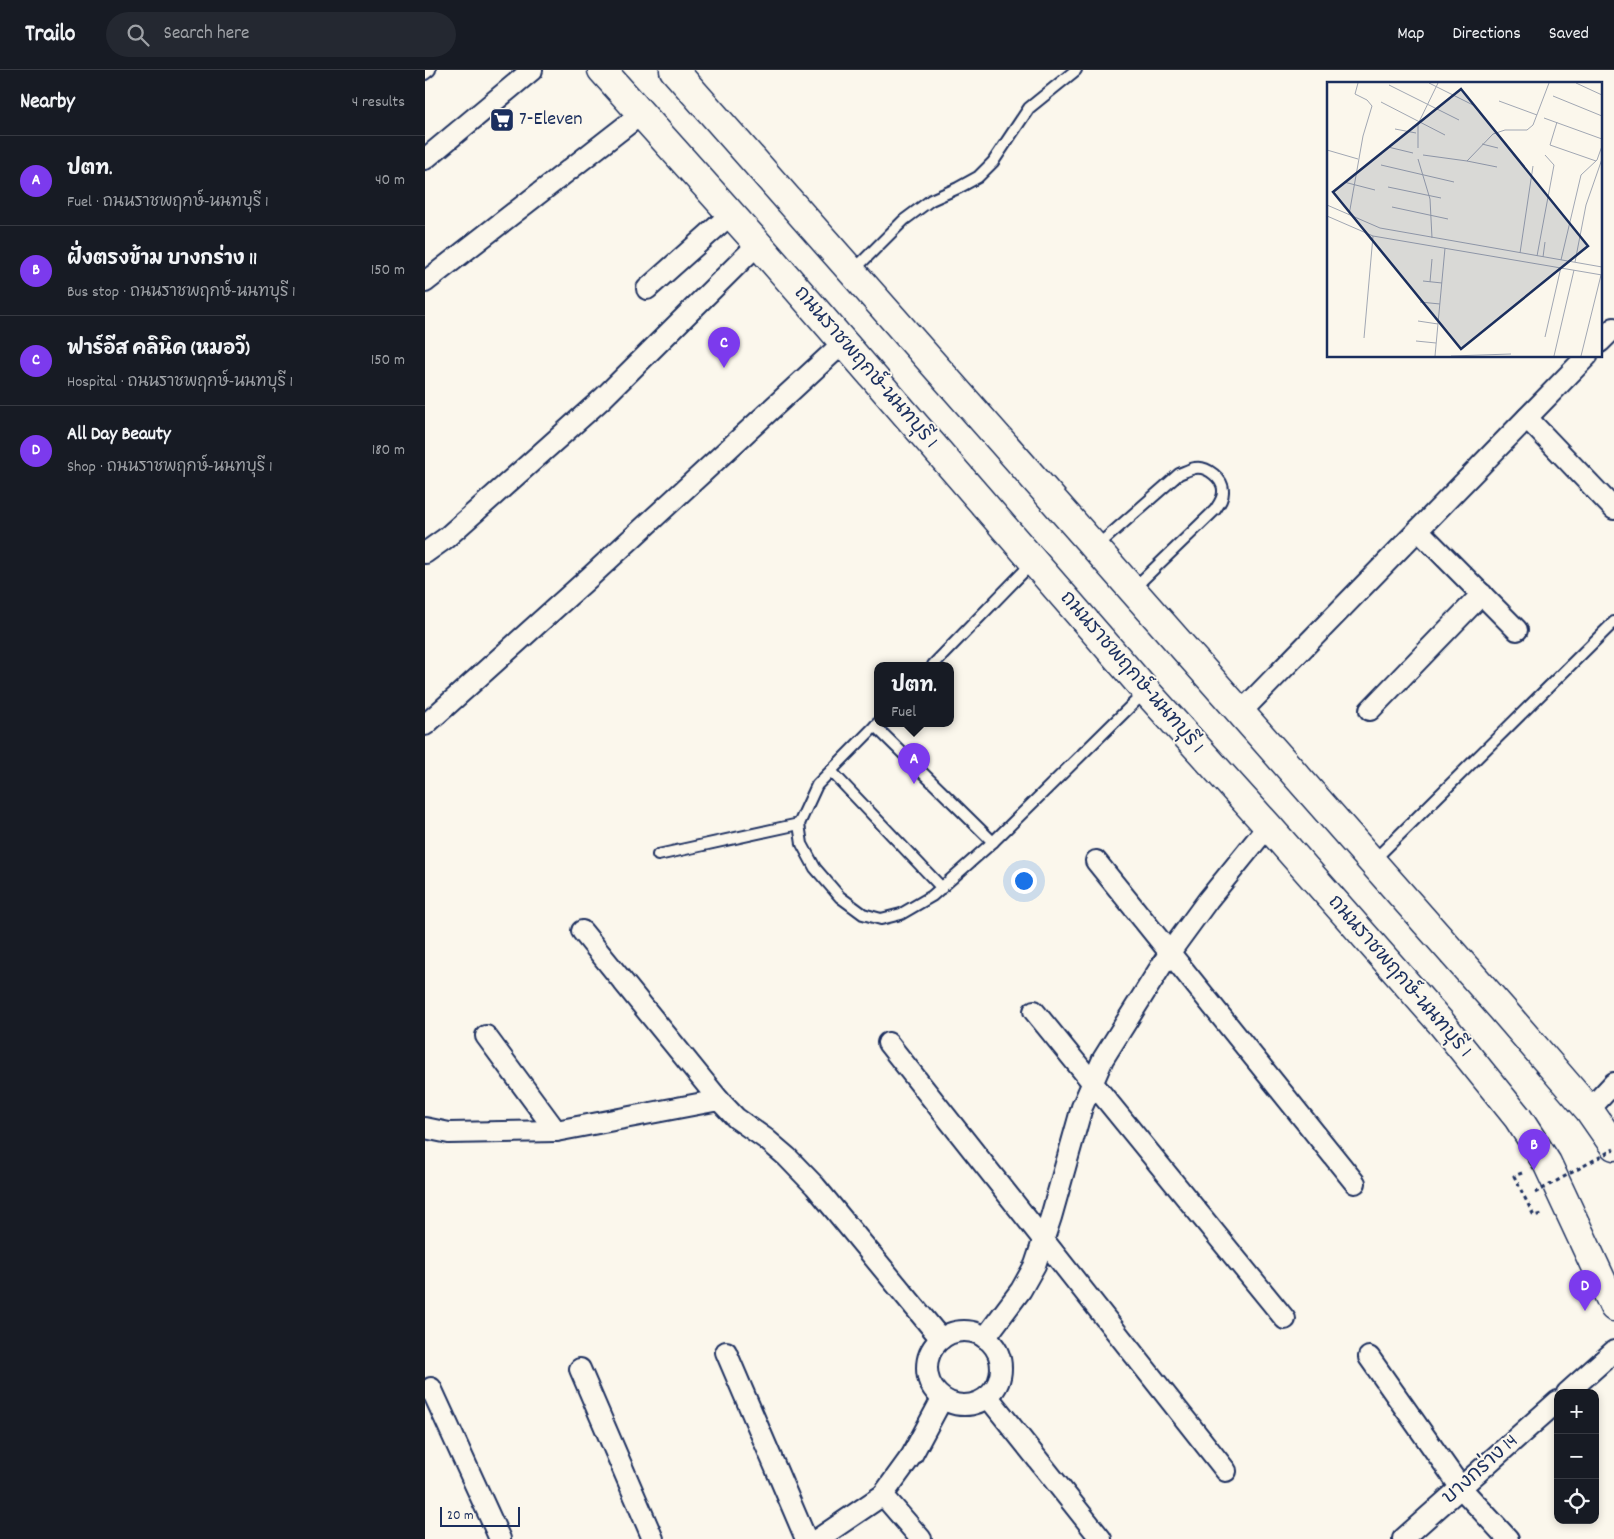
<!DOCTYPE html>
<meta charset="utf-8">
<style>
:root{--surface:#171b24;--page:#242831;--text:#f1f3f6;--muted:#9ea1a6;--line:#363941;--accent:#7c3aed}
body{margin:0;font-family:Dekko,"Playpen Sans Thai",sans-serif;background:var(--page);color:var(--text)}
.controls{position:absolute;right:15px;bottom:15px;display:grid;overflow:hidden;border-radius:10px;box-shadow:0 2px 8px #0003}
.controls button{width:45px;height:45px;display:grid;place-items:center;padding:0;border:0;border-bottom:1px solid var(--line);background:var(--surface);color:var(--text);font:25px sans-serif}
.scale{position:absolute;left:15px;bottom:12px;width:80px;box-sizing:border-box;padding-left:5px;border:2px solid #1b2f5e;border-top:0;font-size:14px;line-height:18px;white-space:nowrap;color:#1b2f5e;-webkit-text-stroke:4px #fbf7ec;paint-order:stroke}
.you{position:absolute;left:598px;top:810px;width:18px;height:18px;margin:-12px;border:4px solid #fff;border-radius:50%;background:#1a73e8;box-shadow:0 0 0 8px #1a73e833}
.badge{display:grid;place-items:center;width:32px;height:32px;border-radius:50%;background:var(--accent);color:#fff;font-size:16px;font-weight:700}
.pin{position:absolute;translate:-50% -41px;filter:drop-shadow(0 1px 2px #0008)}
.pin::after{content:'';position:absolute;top:26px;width:18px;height:15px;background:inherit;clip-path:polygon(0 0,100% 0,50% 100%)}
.popup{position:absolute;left:449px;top:592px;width:80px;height:65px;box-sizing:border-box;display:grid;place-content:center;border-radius:10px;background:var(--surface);filter:drop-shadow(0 1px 4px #0005);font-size:16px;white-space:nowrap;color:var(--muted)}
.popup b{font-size:19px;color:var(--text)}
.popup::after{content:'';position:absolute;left:50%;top:100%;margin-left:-10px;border:10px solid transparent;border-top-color:var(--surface)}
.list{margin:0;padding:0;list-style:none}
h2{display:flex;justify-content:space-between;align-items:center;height:65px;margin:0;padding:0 20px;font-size:21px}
h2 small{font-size:16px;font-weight:400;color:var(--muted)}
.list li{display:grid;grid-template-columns:32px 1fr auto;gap:15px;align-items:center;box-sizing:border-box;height:90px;padding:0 20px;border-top:1px solid var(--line)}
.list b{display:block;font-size:19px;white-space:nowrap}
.list p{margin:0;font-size:16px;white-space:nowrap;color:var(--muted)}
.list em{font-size:16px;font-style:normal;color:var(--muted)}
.icon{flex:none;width:28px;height:28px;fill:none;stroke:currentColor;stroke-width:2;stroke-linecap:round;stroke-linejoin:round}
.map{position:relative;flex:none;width:1189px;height:1469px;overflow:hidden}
header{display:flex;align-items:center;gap:30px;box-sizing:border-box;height:70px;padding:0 25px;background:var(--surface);border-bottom:1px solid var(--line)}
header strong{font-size:24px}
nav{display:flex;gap:28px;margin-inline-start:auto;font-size:18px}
.search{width:350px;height:45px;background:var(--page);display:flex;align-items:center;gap:12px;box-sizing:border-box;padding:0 18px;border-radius:28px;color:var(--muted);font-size:19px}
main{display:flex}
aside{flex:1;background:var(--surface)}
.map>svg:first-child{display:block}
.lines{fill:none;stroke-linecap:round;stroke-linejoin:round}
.service-casing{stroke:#1b2f5e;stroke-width:14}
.minor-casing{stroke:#1b2f5e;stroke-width:24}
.secondary-casing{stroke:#1b2f5e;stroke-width:31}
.path{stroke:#1b2f5e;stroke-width:3;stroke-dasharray:4 4;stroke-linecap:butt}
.service{stroke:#fbf7ec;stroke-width:10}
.minor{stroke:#fbf7ec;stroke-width:20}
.secondary{stroke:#fbf7ec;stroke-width:28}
.path-bridge{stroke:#1b2f5e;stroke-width:3;stroke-dasharray:4 4;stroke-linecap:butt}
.labels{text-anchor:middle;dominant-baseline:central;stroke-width:4;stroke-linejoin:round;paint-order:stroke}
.poi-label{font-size:20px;fill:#1b2f5e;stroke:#fbf7ec;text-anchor:start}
.street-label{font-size:20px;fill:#1b2f5e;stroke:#fbf7ec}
.inset-road{fill:none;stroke:#a1a7b3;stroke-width:1}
.view{fill:#1b2f5e;fill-opacity:0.15;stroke:#1b2f5e;stroke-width:2.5}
.inset-edge{fill:none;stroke:#1b2f5e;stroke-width:2.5}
</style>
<header>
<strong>Trailo</strong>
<div class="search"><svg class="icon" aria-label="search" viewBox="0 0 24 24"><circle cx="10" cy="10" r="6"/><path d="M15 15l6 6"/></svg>Search here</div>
<nav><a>Map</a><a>Directions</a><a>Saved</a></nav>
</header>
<main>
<aside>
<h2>Nearby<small>4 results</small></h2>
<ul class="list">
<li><span class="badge">A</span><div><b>ปตท.</b><p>Fuel · ถนนราชพฤกษ์-นนทบุรี 1</p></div><em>40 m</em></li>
<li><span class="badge">B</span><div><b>ฝั่งตรงข้าม บางกร่าง 11</b><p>Bus stop · ถนนราชพฤกษ์-นนทบุรี 1</p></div><em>150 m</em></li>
<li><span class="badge">C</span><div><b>ฟาร์อีส คลินิค (หมอวี)</b><p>Hospital · ถนนราชพฤกษ์-นนทบุรี 1</p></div><em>150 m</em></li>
<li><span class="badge">D</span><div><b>All Day Beauty</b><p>Shop · ถนนราชพฤกษ์-นนทบุรี 1</p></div><em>180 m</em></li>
</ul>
</aside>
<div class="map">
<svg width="1189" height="1469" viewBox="0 0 1189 1469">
<rect width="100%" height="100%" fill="#fbf7ec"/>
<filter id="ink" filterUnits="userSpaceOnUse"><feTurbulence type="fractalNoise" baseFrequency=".02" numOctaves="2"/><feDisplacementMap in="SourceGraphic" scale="10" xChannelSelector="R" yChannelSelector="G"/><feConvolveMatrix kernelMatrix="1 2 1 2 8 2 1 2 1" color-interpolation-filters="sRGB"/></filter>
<g filter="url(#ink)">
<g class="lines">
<defs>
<g id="service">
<path d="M0 4 5 0"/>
<path d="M427 202 479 150 506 130 533 118 553 107 568 92 604 38 651 0"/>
<path d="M672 476 754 404C759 402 765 399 770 398 782 396 799 409 798 422 798 429 794 434 790 440L708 519"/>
<path d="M508 595 608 492"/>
<path d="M453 653 392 715 374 754 377 774 390 798 415 827 438 844 456 849 476 844 507 826 568 772 720 622"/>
<path d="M450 656 568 772"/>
<path d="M406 701 517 818"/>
<path d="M233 785 374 754"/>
<path d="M948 791 1189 552"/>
</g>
<g id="minor">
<path d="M0 89 107 0"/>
<path d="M0 212 216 44"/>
<path d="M222 219 306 144"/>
<path d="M1175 272 1189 258"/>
<path d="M1102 348 1189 439"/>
<path d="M993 460 1092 560"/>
<path d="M0 483 21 468 178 328 333 174"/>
<path d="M945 640 1057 524"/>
<path d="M816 642 1162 286"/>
<path d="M0 655 166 506 418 273"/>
<path d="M671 791 930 1113"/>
<path d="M157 861 294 1030"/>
<path d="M609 941 860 1249"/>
<path d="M61 966 131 1061"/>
<path d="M463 973 801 1401"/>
<path d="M1164 1040 1189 1013"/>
<path d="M0 1058 24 1063 131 1061 294 1030 311 1048 341 1069 362 1087 390 1116 516 1269"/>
<circle cx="539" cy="1298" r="37"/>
<path d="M560 1268 596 1220 610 1195 626 1147 657 1037 678 989 745 882 783 830 843 756"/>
<path d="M301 1282 381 1469"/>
<path d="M944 1287 1036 1418 1083 1469"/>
<path d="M155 1299 228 1469"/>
<path d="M6 1318 75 1469"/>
<path d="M1142 1323 1189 1281"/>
<path d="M563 1327 676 1469"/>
<path d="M458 1425 496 1469"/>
<path d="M393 1469 458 1425 487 1385 517 1329"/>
<path d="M978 1469 1133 1331"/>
</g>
<g id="secondary">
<path d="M177 0 333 174 721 621 843 756 1017 954 1093 1048 1122 1093 1189 1237"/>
<path d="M249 0 1077 939 1164 1040 1189 1076"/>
</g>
</defs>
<use href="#service" class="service-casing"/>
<use href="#minor" class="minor-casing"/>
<use href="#secondary" class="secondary-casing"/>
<path class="path" d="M1097 1103 1089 1106 1109 1146 1116 1144"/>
<use href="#service" class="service"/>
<use href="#minor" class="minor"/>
<use href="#secondary" class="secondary"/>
<path class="path-bridge" d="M1110 1123 1189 1079"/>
</g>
</g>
<defs>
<symbol id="supermarket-square" viewBox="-11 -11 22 22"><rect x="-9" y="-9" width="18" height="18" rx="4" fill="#1b2f5e" stroke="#fbf7ec"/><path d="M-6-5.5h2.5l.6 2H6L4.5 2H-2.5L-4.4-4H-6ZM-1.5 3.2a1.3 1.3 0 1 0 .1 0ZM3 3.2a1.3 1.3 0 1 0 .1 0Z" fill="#fff"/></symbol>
</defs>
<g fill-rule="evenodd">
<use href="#supermarket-square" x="63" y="36" width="28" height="28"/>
</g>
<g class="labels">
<g class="poi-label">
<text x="94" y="50">7-Eleven</text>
</g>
<g class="street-label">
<text transform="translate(440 298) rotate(49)">ถนนราชพฤกษ์-นนทบุรี 1</text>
<text transform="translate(706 603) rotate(49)">ถนนราชพฤกษ์-นนทบุรี 1</text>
<text transform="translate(974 907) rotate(49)">ถนนราชพฤกษ์-นนทบุรี 1</text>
<text transform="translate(1056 1400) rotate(-42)">บางกร่าง 14</text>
</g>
</g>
<g transform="translate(902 12)">
<rect width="275" height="275" fill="#fbf7ec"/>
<path class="inset-road" d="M102 1 146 23M249 1 275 13M62 3 132 38M226 14 275 34M172 19 210 33M54 20 118 53M217 36 275 57M230 40 223 63 269 79M68 47 89 51M155 62 171 66M61 65 86 71M91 66V42L111 1M0 68 31 77M96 73 140 79 166 52 178 48H200L206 43 222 1M91 77 103 117 105 156M140 79 170 85M54 83 127 100M17 100 48 108M61 105 114 116M0 123 53 146 275 185M65 125 121 137M22 133 36 54 45 24 40 18 28 12 31 1M0 134 46 154 275 193M193 171 206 84M210 174 227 83 218 73M216 175 218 160M234 178 254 93 270 78 275 64M248 180 259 123 275 77M96 199 115 201M103 200 105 177M93 220 113 222M91 239 111 242M218 255 234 185M37 256 46 154M89 259 109 261M108 274 118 166M124 274 184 272M227 274 247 188M254 274 274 193"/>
<path class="view" d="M134 7 261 164 134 267 6 110Z"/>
<rect width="275" height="275" class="inset-edge"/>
</g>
</svg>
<div class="controls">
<button>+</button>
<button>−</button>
<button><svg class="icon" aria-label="locate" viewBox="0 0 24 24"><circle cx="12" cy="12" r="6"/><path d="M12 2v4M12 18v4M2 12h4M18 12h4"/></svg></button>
</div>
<div class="scale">20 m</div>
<div class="you"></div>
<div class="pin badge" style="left:489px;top:714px">A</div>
<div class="popup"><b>ปตท.</b>Fuel</div>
<div class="pin badge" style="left:1109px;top:1100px">B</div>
<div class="pin badge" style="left:299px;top:298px">C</div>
<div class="pin badge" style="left:1160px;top:1241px">D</div>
</div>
</main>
